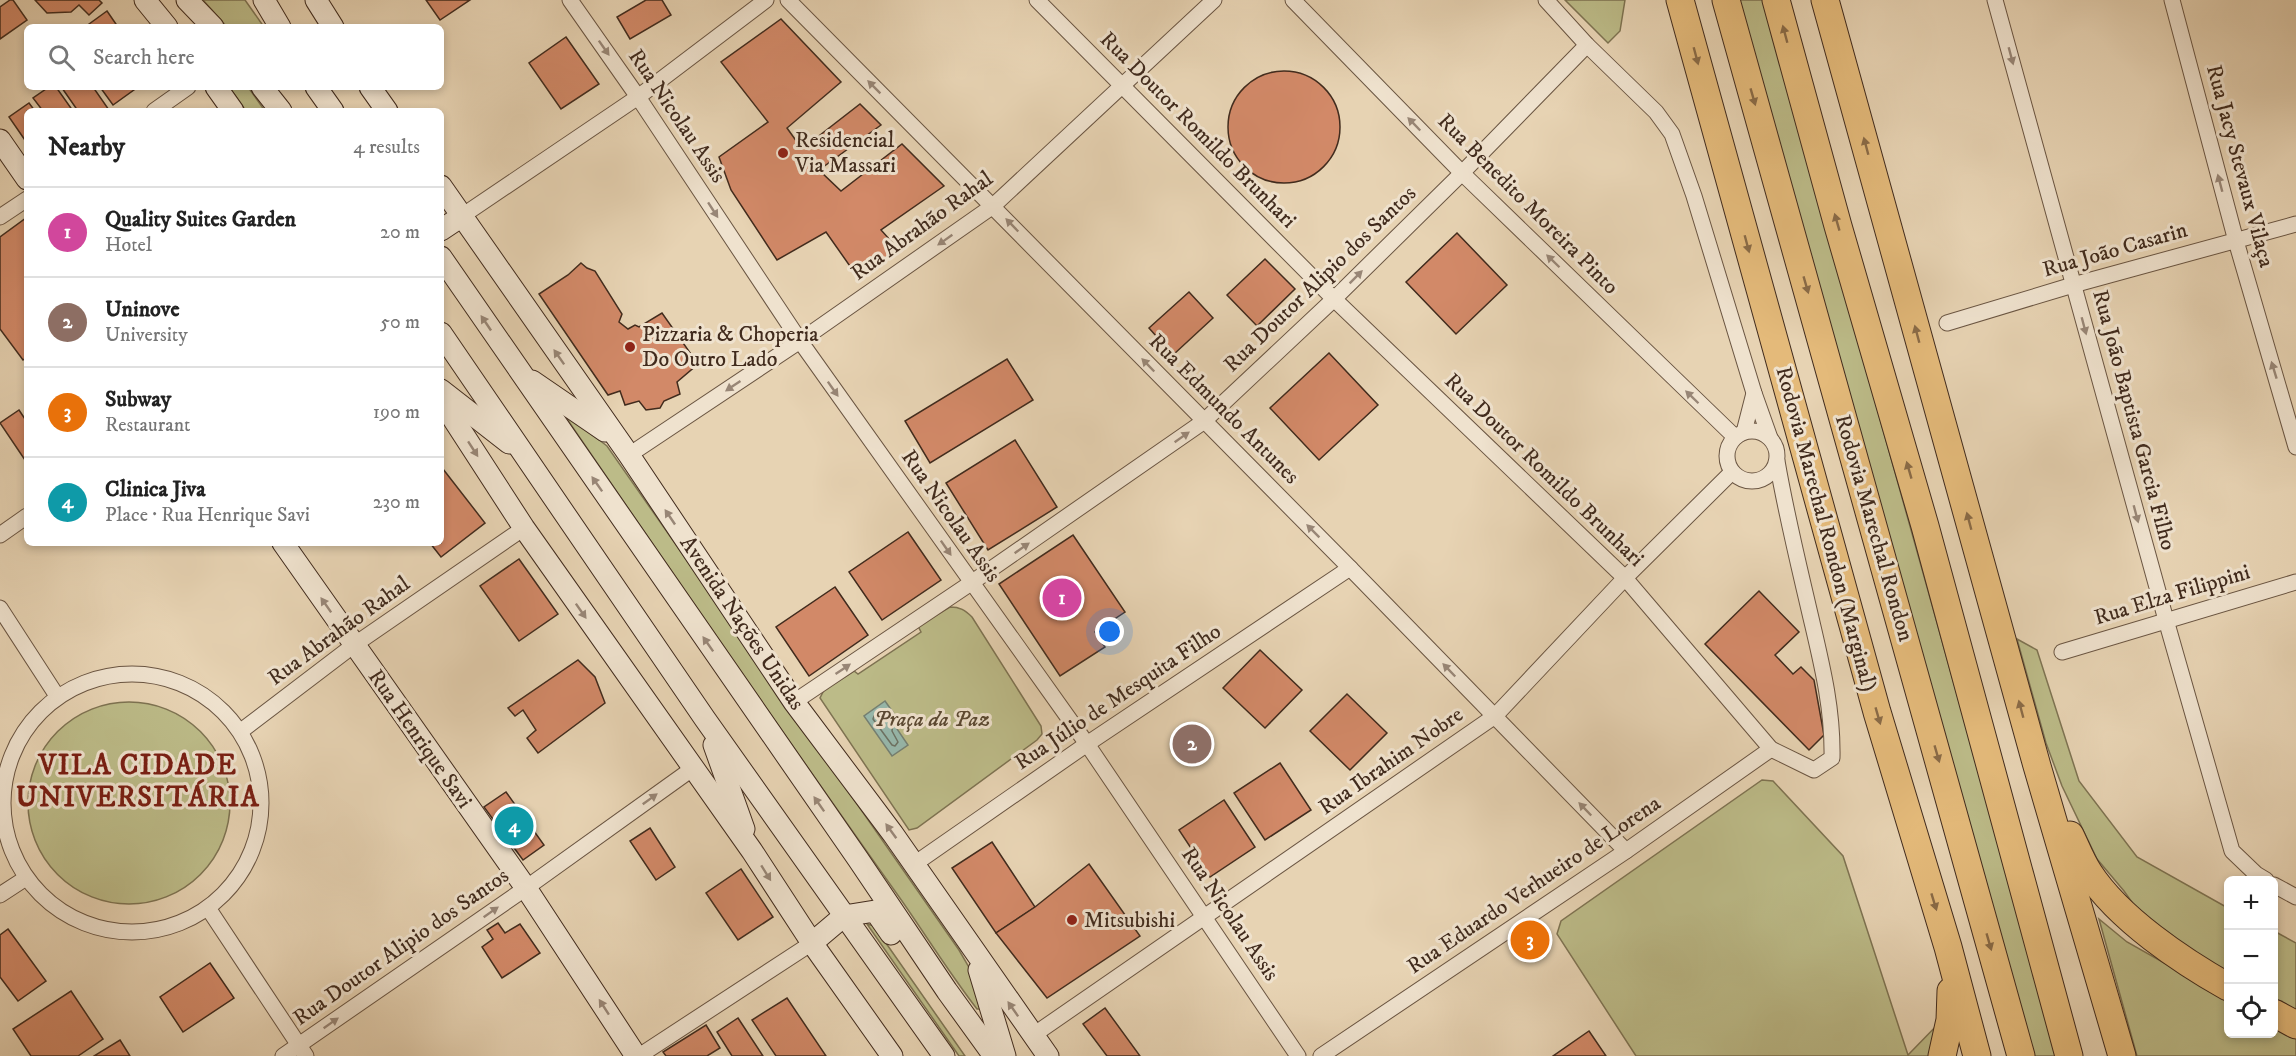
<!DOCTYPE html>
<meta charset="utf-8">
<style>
:root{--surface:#fff;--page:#f6f6f6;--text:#222;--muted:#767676;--line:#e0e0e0;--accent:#8f2418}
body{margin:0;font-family:"IM FELL DW Pica",serif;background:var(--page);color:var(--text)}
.controls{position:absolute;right:18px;bottom:18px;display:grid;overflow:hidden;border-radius:9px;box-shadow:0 3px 9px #0003}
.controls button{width:54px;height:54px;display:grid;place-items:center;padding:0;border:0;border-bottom:2px solid var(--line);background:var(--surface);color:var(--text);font:30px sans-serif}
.you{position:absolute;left:1110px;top:632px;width:21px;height:21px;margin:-15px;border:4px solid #fff;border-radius:50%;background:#1a73e8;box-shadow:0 0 0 9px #1a73e833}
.badge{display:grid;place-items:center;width:39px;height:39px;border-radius:50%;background:var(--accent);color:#fff;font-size:20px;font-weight:700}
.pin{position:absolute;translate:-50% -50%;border:3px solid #fff;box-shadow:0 2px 6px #0006}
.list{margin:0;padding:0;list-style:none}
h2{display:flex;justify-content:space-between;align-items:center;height:78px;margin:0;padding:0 24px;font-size:26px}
h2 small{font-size:20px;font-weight:400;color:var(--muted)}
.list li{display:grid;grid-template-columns:39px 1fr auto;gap:18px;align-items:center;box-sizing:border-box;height:90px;padding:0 24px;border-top:2px solid var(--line)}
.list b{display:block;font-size:22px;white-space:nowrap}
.list p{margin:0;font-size:20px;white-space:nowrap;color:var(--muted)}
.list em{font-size:20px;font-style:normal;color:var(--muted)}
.icon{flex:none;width:33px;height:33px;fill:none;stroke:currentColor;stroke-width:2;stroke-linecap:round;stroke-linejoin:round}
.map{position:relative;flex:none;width:2296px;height:1056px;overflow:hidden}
.search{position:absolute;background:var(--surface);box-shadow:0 3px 9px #0003;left:24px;top:24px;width:420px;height:66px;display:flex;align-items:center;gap:15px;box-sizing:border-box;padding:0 21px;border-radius:9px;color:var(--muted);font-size:22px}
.panel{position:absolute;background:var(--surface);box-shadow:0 3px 9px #0003;left:24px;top:108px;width:420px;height:438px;border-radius:9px}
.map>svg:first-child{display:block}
.green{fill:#bcbb88;stroke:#7e7352;stroke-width:1.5}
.water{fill:#97b8ac;stroke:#758073;stroke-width:1.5}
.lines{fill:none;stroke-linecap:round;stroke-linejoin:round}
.shore{stroke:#6c7264;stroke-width:1.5}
.building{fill:#d28968;stroke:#412b1d;stroke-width:1.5}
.street-casing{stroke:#6a5542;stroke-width:17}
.secondary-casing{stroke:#412b1d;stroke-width:23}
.highway-casing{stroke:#412b1d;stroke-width:29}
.street{stroke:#efe2ce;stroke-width:15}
.secondary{stroke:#efe2ce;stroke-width:21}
.highway{stroke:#e4ba7a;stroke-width:27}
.oneway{fill:#8a6b47}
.oneway2{fill:#988676}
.poi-dot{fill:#8f2418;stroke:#efe2ce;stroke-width:2}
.labels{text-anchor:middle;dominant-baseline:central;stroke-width:6;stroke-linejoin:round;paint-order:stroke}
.street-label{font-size:22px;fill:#412b1d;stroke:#efe2ce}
.poi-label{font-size:22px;fill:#412b1d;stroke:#efe2ce;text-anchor:start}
.park-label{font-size:22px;font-style:italic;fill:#5a4832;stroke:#efe2ce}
.district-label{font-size:28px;font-weight:bold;letter-spacing:1.5px;fill:#7a1f14;stroke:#efe2ce}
</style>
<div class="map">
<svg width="2296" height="1056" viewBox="0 0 2296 1056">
<rect width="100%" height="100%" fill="#e7d3b3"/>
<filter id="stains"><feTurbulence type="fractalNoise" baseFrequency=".00333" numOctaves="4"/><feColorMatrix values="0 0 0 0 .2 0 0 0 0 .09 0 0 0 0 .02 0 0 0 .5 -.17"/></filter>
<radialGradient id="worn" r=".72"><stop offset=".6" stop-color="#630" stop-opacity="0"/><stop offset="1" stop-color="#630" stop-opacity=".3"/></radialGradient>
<g class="green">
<path d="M203 0H245L264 27H227Z"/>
<path d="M1565 0H1625L1620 31 1608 43Z"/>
<path d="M1739 0H1763L2058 1056H2033Z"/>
<path d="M229 87H248L265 111H246Z"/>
<path d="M569 417 607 446 959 950 970 969 980 1009H977C950 974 927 937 902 901 788 741 677 580 567 419Z"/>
<path d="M950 607C960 607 965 610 972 617L1041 726 1042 734 1037 740 917 828 909 830 820 698 824 690 854 671 858 674 921 632 918 626Z"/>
<path d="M2017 639 2037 650 2079 781 2137 857 2228 908V976L2141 915 2124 891 2097 859 2062 786 2046 743Z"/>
<circle cx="129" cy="803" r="101"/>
<path d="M1762 780 1773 781 1843 856 1908 1055 1944 1018 1933 1056H1636L1557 934 1561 921Z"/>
<path d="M2099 919 2127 942 2228 999V1034H2274V1025L2296 1038V1056H2137Z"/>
<path d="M867 924 874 926 965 1056H959Z"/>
<path d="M2274 931 2296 943V1014L2274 1002Z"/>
</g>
<path class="water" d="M885 701 902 725 897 729 908 745 892 756 864 716Z"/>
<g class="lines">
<path class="shore" d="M882 711H885L893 723 892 731 898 742 895 746 892 745 873 719 874 716Z"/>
</g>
<g class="building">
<path d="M10 0H13L27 20 0 39V7Z"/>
<path d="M35 0H99L102 3 89 15 79 5 71 12 47 13Z"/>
<path d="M426 0H470L440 20Z"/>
<path d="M646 0H662L671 15 630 39 617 17Z"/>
<path d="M107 11 118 27H85Z"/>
<path d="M781 19 841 82 787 128 802 149 860 104 881 125 819 170 841 191 902 144 944 186 881 230 899 250 859 279 826 232 777 260 731 190 719 157 768 122 721 62Z"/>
<path d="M566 37 599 84 561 109 529 63Z"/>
<circle cx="1284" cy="127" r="56"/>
<path d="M49 87H56L73 111H43L33 98Z"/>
<path d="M64 87H93L109 110 78 111 62 88Z"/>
<path d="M100 87H138L113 105Z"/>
<path d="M29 103 35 111H27V143L9 117Z"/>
<path d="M26 218 27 357 23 360 0 329V237Z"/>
<path d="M1457 233 1507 285 1456 334 1406 282Z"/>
<path d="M1265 259 1295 289 1257 326 1227 295Z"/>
<path d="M581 263 587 268 595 271 622 314 619 322 628 329 635 325 639 327 662 313 698 364 677 382 680 394 664 401 660 408 646 410 639 401 625 405 620 391 608 395 539 294 568 275Z"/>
<path d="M1189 292 1213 318 1173 355 1149 328Z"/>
<path d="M1329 353 1378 405 1319 460 1270 408Z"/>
<path d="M1007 359 1033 400 930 463 905 421Z"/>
<path d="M19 410 27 422V463L0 423Z"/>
<path d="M1015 440 1057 507 988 550 946 483Z"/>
<path d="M443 469 485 523 441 557 430 543H441V471Z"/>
<path d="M908 532 941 580 882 620 849 572Z"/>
<path d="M1073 535 1125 612 1095 632 1105 647 1060 676 999 584Z"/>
<path d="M519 559 558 614 519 641 480 586Z"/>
<path d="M835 587 868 635 809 676 776 627Z"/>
<path d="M1759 591 1799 632 1775 655 1793 674 1801 667 1814 680 1824 735 1809 750 1705 644Z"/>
<path d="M1260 650 1302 690 1265 728 1223 688Z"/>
<path d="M578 660 595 677 605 703 538 753 527 738 536 730 523 710 515 716 508 708Z"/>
<path d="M1347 694 1387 733 1350 770 1310 731Z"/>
<path d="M1280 763 1311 810 1265 840 1234 793Z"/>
<path d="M506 792 544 845 523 860 484 807Z"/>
<path d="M1224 800 1255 847 1210 877 1179 830Z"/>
<path d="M650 828 675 867 656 880 630 841Z"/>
<path d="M992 842 1035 907 996 933 952 868Z"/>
<path d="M1089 864 1140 936 1047 998 996 933 1035 907Z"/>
<path d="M741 869 773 917 738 940 706 893Z"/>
<path d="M498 923 505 933 520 924 540 953 502 978 482 947 493 939 487 930Z"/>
<path d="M8 929 46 981 18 1001 0 977V935Z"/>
<path d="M210 963 234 998 183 1032 160 997Z"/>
<path d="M71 991 103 1039 78 1056H31L13 1029Z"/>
<path d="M787 998 826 1056H776L752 1020Z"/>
<path d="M1105 1008 1140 1056H1107L1083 1024Z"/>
<path d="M738 1018 763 1056H732L717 1032Z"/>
<path d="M706 1025 720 1048 707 1056H666L663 1052Z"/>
<path d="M1589 1031 1606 1056H1553Z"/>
<path d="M120 1040 130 1056H94Z"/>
</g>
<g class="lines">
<defs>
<g id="street">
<path d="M570 0 638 97 800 341 1087 744 1298 1056"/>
<path d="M788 0 1350 568 1626 851"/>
<path d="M1037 0 1334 299 1625 578 1771 749 1814 770 1832 758C1833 709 1822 665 1811 618 1799 566 1786 514 1777 461"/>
<path d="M1293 0 1462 173 1735 437"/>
<path d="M1546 0 1587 45 1656 112 1672 134 1694 196 1754 393 1770 438"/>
<path d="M1995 0 2166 620 2232 851 2256 874 2266 880"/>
<path d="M2172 0 2236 241 2296 447"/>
<path d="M154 111 188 87"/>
<path d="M462 216 638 97 766 0"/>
<path d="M0 217 27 199"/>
<path d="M1947 323 2073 285 2296 224"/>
<circle cx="1752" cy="456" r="25"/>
<path d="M1744 432 1754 393"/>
<path d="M629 455 800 341 993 206 1214 0"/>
<path d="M0 535 27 516"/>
<path d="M0 608 57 696"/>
<path d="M2062 652 2296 582"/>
<circle cx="132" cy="803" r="129"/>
<path d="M794 702 971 583 1203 422 1334 299 1462 173 1587 45"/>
<path d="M241 731 354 645 524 528"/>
<path d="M913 865 1087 744 1350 568"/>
<path d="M2274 885 2296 897"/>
<path d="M0 895 26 878"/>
<path d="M208 908 306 1056"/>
<path d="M1032 1036 1495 716 1625 578 1732 472"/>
<path d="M283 1056 526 888 692 769"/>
<path d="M639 1056 812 943"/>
<path d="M1321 1056 1626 851 1771 749"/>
</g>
<g id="secondary">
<path d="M145 0 167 27"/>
<path d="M187 0 213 27"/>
<path d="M264 0 280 27"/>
<path d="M316 0 333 27"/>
<path d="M216 87 233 111"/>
<path d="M262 87 281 111"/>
<path d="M316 87 333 111"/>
<path d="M370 87 387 111"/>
<path d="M0 140 27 179"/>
<path d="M441 186 629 455 794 702 893 834 1048 1056"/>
<path d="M441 230 462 216"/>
<path d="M441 257 858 859 947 991 994 1056"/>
<path d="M441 333 705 719 944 1056"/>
<path d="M532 381 605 431"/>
<path d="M441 390 509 443"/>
<path d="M441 400 524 528 752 851 812 943 892 1056"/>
<path d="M283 543 526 888 636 1056"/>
<path d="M714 745 744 829"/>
<path d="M812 943 844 916 875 911 891 934"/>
<path d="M979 970 1005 1056"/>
</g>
<g id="highway">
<path d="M1680 0 1877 712 1948 947 1977 1056"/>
<path d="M1726 0 2021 1056"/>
<path d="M1776 0 1838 226 1925 526 2069 1056"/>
<path d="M1825 0 2037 766 2122 1056"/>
<path d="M2070 835C2076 847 2081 861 2089 873 2119 919 2182 961 2228 987"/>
<path d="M2274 1013 2296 1025"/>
<path d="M1942 1056 1950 1020 1951 991"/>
</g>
</defs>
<use href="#street" class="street-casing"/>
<use href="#secondary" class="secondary-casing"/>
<use href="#highway" class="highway-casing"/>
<use href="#street" class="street"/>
<use href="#secondary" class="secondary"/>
<use href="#highway" class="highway"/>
</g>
<defs><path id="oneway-solid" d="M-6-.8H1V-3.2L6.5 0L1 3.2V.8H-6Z" transform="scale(1.5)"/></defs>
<g class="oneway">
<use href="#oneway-solid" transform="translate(1785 34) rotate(-105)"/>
<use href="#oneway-solid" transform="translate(1696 56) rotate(75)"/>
<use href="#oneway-solid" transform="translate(1753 97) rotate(74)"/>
<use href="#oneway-solid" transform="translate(1866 146) rotate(-105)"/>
<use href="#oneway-solid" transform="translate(1837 222) rotate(-106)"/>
<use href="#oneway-solid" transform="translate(1747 244) rotate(75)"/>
<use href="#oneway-solid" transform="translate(1806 285) rotate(74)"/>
<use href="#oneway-solid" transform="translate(1917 334) rotate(-105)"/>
<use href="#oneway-solid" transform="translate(1909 470) rotate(-106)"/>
<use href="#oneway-solid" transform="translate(1969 521) rotate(-105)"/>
<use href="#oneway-solid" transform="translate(2021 709) rotate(-105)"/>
<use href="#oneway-solid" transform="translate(1878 716) rotate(74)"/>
<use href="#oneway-solid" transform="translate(1937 754) rotate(74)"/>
<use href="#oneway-solid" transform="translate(1934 902) rotate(73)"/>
<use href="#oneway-solid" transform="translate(1989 942) rotate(74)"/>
</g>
<g class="oneway2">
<use href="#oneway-solid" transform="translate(604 48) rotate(55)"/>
<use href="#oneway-solid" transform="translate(2011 56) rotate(75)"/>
<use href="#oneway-solid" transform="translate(874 87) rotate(-135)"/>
<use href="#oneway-solid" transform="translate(1414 124) rotate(-134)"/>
<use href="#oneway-solid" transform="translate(2220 183) rotate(-105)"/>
<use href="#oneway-solid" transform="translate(713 210) rotate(57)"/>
<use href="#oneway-solid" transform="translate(1012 225) rotate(-134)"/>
<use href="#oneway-solid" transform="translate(945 240) rotate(145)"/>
<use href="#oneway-solid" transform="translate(1553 261) rotate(-136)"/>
<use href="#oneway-solid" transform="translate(1356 277) rotate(-45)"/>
<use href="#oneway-solid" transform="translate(486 323) rotate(-124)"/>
<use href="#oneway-solid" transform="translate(2084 326) rotate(75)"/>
<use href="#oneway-solid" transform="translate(559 357) rotate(-125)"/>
<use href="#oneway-solid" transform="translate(1148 365) rotate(-134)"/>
<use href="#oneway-solid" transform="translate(2274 370) rotate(-107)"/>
<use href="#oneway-solid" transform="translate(733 386) rotate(146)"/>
<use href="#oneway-solid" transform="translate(833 389) rotate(55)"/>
<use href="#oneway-solid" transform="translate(1692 397) rotate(-136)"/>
<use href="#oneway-solid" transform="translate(1182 437) rotate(-35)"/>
<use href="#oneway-solid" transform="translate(473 449) rotate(57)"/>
<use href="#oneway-solid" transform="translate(597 484) rotate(-125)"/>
<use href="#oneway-solid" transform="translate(2136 514) rotate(75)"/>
<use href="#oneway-solid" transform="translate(670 517) rotate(-124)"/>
<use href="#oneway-solid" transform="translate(1313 531) rotate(-135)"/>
<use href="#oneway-solid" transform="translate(946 548) rotate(55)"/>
<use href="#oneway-solid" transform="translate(1022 548) rotate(-35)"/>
<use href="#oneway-solid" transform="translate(326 605) rotate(-125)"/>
<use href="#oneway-solid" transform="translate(581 611) rotate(55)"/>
<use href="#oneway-solid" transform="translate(708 644) rotate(-125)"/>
<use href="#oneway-solid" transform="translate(843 669) rotate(-34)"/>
<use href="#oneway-solid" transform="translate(1449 670) rotate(-134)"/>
<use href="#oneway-solid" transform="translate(650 799) rotate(-36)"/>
<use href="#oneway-solid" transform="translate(819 804) rotate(-125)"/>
<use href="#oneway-solid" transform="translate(1585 809) rotate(-134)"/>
<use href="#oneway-solid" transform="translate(891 831) rotate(-126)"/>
<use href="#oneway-solid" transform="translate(766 873) rotate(58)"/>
<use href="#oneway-solid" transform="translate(491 912) rotate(-35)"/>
<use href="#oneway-solid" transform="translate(604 1007) rotate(-123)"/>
<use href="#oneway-solid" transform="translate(1013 1009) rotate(-125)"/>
<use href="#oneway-solid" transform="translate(331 1023) rotate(-35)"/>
</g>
<g class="poi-dot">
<circle cx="783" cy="153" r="6"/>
<circle cx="630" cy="347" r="6"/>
<circle cx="1072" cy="920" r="6"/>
</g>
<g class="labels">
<g class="street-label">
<text transform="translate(677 116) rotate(56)">Rua Nicolau Assis</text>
<text transform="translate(1198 130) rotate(45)">Rua Doutor Romildo Brunhari</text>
<text transform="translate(2240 166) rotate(75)">Rua Jacy Stevaux Vilaça</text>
<text transform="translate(1528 204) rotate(45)">Rua Benedito Moreira Pinto</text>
<text transform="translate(922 226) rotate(-36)">Rua Abrahão Rahal</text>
<text transform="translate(2115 250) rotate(-16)">Rua João Casarin</text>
<text transform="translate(1320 279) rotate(-44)">Rua Doutor Alipio dos Santos</text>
<text transform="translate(1224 409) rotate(45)">Rua Edmundo Antunes</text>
<text transform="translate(2134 420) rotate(75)">Rua João Baptista Garcia Filho</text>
<text transform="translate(1544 470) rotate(44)">Rua Doutor Romildo Brunhari</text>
<text transform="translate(951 516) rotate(55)">Rua Nicolau Assis</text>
<text transform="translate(1874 528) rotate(74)">Rodovia Marechal Rondon</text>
<text transform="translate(1826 529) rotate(75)">Rodovia Marechal Rondon (Marginal)</text>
<text transform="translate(2172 595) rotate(-17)">Rua Elza Filippini</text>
<text transform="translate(742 623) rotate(56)">Avenida Nações Unidas</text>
<text transform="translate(339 631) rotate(-36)">Rua Abrahão Rahal</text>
<text transform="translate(1118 697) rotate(-34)">Rua Júlio de Mesquita Filho</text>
<text transform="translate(420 739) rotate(55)">Rua Henrique Savi</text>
<text transform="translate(1391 761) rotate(-35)">Rua Ibrahim Nobre</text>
<text transform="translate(1534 885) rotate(-34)">Rua Eduardo Verhueiro de Lorena</text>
<text transform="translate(1230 914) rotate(56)">Rua Nicolau Assis</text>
<text transform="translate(401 947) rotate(-35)">Rua Doutor Alipio dos Santos</text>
</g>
<g class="poi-label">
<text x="795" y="140">Residencial<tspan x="795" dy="25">Via Massari</tspan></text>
<text x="642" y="334">Pizzaria &amp; Choperia<tspan x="642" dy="25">Do Outro Lado</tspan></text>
<text x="1084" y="920">Mitsubishi</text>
</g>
<g class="park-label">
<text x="932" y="719">Praça da Paz</text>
</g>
<g class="district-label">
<text x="138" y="765">VILA CIDADE<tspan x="138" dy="32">UNIVERSITÁRIA</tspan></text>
</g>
</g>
<rect width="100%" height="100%" filter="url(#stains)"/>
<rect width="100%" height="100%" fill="url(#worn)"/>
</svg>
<div class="controls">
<button>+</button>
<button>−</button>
<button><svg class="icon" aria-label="locate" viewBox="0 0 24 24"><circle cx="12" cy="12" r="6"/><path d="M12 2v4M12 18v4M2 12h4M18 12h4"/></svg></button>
</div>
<div class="you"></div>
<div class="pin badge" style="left:1062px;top:598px;background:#d1479c">1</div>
<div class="pin badge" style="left:1192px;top:744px;background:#8d6e63">2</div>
<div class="pin badge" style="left:1530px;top:940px;background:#e8710a">3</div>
<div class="pin badge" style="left:514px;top:826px;background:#0f9aa8">4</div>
<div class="search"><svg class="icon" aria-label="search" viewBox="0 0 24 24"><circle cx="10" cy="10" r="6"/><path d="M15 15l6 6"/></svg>Search here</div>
<section class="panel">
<h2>Nearby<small>4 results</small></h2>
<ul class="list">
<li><span class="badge" style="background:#d1479c">1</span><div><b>Quality Suites Garden</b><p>Hotel</p></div><em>20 m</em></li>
<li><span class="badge" style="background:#8d6e63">2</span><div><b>Uninove</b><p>University</p></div><em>50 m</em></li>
<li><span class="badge" style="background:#e8710a">3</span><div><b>Subway</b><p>Restaurant</p></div><em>190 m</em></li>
<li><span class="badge" style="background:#0f9aa8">4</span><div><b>Clinica Jiva</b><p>Place · Rua Henrique Savi</p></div><em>230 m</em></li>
</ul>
</section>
</div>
